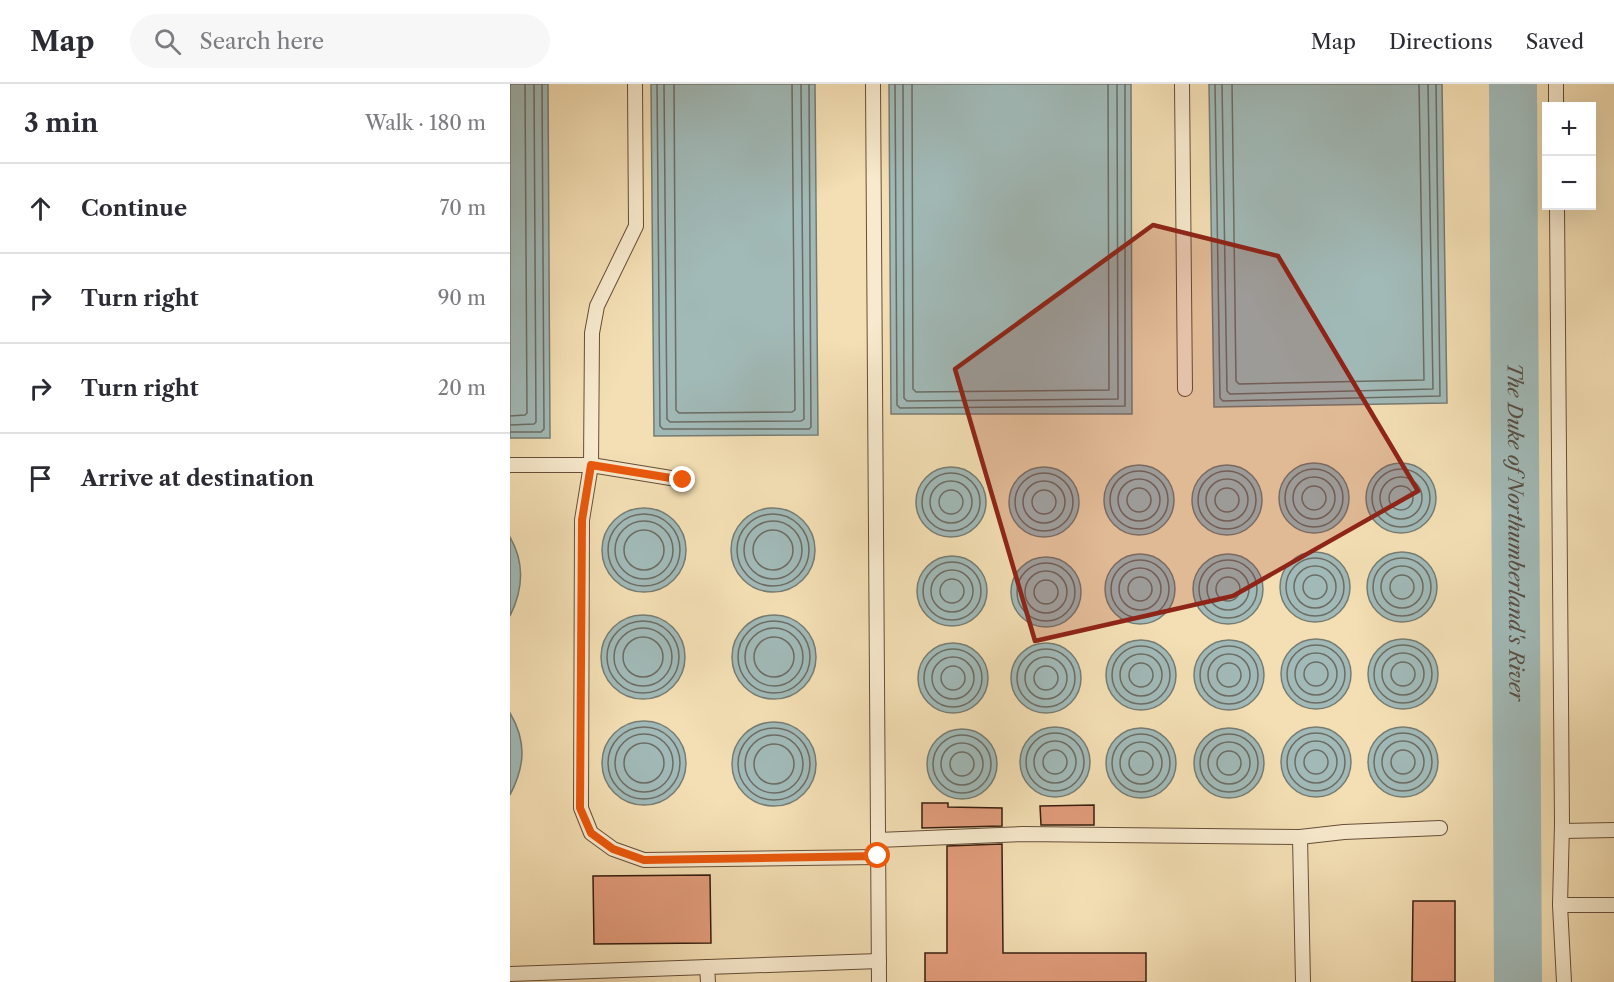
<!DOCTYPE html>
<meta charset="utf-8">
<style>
:root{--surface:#fff;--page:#f7f7f7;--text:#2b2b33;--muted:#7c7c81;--line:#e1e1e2}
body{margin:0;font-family:"Libre Caslon Text",serif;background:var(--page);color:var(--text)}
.controls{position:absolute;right:18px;top:18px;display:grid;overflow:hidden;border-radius:0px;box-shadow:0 6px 24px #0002}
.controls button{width:54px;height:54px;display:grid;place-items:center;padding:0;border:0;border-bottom:2px solid var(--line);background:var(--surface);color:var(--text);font:30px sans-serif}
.stop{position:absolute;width:18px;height:18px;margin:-14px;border:4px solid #ea580c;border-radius:50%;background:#fff}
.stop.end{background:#ea580c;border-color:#fff;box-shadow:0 2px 6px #0008}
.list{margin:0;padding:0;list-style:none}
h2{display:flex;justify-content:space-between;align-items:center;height:78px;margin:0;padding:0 24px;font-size:26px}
h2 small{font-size:20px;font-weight:400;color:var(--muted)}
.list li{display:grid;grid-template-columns:39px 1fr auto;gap:18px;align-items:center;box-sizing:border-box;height:90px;padding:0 24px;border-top:2px solid var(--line)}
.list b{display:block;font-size:22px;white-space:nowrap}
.list em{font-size:20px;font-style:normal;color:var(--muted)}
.icon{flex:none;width:33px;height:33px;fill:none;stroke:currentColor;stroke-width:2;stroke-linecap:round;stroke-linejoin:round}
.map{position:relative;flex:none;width:1104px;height:898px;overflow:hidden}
header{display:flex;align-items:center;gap:36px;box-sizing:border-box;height:84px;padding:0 30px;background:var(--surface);border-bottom:2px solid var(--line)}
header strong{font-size:28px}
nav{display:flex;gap:33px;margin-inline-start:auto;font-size:21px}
.search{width:420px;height:54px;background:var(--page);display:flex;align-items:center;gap:15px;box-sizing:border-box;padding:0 21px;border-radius:33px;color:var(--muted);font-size:22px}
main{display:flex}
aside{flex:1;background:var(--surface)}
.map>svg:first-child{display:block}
.water{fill:#a1bab8;stroke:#767c74;stroke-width:1.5}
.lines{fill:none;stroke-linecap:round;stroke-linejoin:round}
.shore{stroke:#6c6c64;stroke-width:1.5}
.river{stroke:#a1bab8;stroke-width:48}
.building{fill:#e29c7b;stroke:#361e0f;stroke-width:1.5}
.service-casing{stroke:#664e38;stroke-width:16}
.service{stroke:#f8eace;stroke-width:14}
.route{stroke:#ea580c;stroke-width:8}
.marked{fill:#8f2418;fill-opacity:0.2;stroke:#8f2418;stroke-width:4.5;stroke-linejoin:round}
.labels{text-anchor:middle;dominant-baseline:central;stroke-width:4.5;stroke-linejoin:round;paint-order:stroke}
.water-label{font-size:20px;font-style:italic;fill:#564d42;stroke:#f8eace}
</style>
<header>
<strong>Map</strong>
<div class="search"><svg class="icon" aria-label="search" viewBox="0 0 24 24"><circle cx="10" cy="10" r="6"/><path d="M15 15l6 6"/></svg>Search here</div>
<nav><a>Map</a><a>Directions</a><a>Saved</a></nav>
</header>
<main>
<aside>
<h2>3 min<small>Walk · 180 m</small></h2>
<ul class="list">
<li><svg class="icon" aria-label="ahead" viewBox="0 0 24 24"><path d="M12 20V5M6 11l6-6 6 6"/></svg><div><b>Continue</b></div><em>70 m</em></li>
<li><svg class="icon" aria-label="right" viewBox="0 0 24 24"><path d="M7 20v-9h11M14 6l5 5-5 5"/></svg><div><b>Turn right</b></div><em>90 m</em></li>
<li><svg class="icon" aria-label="right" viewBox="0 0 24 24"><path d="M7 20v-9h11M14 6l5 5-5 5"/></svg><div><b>Turn right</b></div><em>20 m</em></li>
<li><svg class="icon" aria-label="arrive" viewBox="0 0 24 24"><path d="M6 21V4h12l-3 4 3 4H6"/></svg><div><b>Arrive at destination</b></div></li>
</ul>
</aside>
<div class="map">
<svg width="1104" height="898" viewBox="0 0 1104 898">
<rect width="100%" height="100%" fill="#f4dfb4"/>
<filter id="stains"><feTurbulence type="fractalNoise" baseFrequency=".00333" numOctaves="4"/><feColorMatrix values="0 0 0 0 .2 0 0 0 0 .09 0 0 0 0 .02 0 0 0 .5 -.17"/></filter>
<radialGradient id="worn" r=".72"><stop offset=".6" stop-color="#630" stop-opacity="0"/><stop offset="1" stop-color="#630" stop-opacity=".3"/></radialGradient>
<g class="water">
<path d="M0 0H38L40 354H0Z"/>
<path d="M141 0H305L308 351 144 352Z"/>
<path d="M379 0H621L622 330H381Z"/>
<path d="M699 0H932L937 319 704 323Z"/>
<circle cx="891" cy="414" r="35"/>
<circle cx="804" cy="414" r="35"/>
<circle cx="629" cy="416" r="35"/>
<circle cx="717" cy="416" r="35"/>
<circle cx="441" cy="418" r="35"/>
<circle cx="534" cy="418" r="35"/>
<circle cx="134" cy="466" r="42"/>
<circle cx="263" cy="466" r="42"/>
<path d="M0 453C15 479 13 506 0 532Z"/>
<circle cx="892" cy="503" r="35"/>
<circle cx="805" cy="503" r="35"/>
<circle cx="630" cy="505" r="35"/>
<circle cx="718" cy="505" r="35"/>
<circle cx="442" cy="507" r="35"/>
<circle cx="536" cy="508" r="35"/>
<circle cx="133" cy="573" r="42"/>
<circle cx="264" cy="573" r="42"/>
<circle cx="806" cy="590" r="35"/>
<circle cx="893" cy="590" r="35"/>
<circle cx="631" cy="591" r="35"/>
<circle cx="719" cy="591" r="35"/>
<circle cx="443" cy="594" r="35"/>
<circle cx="536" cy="594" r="35"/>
<path d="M0 629C17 658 15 682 0 711Z"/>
<circle cx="134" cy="679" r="42"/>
<circle cx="264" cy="680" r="42"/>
<circle cx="545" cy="678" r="35"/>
<circle cx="806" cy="678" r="35"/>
<circle cx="893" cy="678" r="35"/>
<circle cx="631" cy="679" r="35"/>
<circle cx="719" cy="679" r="35"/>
<circle cx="452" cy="680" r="35"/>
</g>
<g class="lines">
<g class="shore">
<path d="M147 0 150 342 153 345H299L301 343 299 0"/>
<path d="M154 0 157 335 160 338 291 337 294 335 291 0"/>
<path d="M164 0 166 326 169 329 282 328 285 326 282 0"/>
<path d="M385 0 387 321 390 324 615 322V0"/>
<path d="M393 0 394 314 397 317 608 315 607 0"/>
<path d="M402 0 403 305 406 308 599 306 598 0"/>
<path d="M705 0 710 314 713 317 930 312 926 0"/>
<path d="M712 0 717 307 720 310 923 305 918 0"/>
<path d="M722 0 726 297 729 300 914 296 909 0"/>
<path d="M0 332 15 331 17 329 15 0"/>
<path d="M0 341 24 340 26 338 24 0"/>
<path d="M0 348H31L34 345 32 0"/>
<circle cx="891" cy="414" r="29"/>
<circle cx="804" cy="414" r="29"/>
<circle cx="629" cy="416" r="29"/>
<circle cx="717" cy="416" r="29"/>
<circle cx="441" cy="418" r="29"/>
<circle cx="534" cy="418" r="29"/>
<circle cx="891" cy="414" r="21"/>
<circle cx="804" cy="414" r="21"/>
<circle cx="629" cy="416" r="21"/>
<circle cx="717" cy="416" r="21"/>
<circle cx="441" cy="418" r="21"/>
<circle cx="534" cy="418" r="21"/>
<circle cx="891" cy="414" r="12"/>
<circle cx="804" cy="414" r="12"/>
<circle cx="629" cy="416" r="12"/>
<circle cx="717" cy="416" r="12"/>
<circle cx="441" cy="418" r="12"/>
<circle cx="534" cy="418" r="12"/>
<circle cx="134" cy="466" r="36"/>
<circle cx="263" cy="466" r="36"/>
<circle cx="134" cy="466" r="29"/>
<circle cx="263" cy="466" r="29"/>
<circle cx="134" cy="466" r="20"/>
<circle cx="263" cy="466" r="20"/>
<circle cx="892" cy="503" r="29"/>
<circle cx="805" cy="503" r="29"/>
<circle cx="630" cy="505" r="29"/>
<circle cx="718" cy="505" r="29"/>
<circle cx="442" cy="507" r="29"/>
<circle cx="536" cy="508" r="29"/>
<circle cx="892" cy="503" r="21"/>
<circle cx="805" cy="503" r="21"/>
<circle cx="630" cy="505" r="21"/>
<circle cx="718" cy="505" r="21"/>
<circle cx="442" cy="507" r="21"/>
<circle cx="536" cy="508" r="21"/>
<circle cx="892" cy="503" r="12"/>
<circle cx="805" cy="503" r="12"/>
<circle cx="630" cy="505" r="12"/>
<circle cx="718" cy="505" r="12"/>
<circle cx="442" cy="507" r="12"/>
<circle cx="536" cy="508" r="12"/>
<circle cx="133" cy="573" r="36"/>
<circle cx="264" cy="573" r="36"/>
<circle cx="133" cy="573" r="29"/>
<circle cx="264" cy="573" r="29"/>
<circle cx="133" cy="573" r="20"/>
<circle cx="264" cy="573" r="20"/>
<circle cx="806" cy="590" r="29"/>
<circle cx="893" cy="590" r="29"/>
<circle cx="631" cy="591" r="29"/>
<circle cx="719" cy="591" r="29"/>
<circle cx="443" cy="594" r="29"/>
<circle cx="536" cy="594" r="29"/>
<circle cx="893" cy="590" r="21"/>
<circle cx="806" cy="590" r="21"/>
<circle cx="631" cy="591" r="21"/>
<circle cx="719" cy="591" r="21"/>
<circle cx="443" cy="594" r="21"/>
<circle cx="536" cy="594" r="21"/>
<circle cx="806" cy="590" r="12"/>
<circle cx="893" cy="590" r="12"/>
<circle cx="631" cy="591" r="12"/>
<circle cx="719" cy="591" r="12"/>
<circle cx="443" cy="594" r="12"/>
<circle cx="536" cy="594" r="12"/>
<circle cx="134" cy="679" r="36"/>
<circle cx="264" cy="680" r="36"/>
<circle cx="545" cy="678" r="29"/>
<circle cx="806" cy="678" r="29"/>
<circle cx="893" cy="678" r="29"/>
<circle cx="631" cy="679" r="29"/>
<circle cx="719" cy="679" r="29"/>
<circle cx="134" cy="679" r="29"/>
<circle cx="452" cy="680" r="29"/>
<circle cx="264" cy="680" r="29"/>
<circle cx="545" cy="678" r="21"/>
<circle cx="806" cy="678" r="21"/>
<circle cx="893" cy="678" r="21"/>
<circle cx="631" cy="679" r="21"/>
<circle cx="719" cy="679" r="21"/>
<circle cx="452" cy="680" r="21"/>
<circle cx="134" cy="679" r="20"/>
<circle cx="264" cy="680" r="20"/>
<circle cx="545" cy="678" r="12"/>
<circle cx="806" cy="678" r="12"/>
<circle cx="893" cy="678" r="12"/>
<circle cx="631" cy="679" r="12"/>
<circle cx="719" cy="679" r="12"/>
<circle cx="452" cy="680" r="12"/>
</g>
<path class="river" id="s1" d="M1003 0 1008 898"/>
</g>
<g class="building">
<path d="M412 719H438V723L492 724V742L412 744Z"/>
<path d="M584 721V741H531L530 722Z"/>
<path d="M492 760 493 869H636V898H415V869H437V762Z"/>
<path d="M200 791 201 859 84 860 83 792Z"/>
<path d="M903 817H945V898H902Z"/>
</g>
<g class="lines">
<defs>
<g id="service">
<path d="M125 0 126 142 87 222 82 249 81 381 72 436 71 724 81 749 103 765 134 776 368 773"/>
<path d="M363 0 369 898"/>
<path d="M672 0 675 305"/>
<path d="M1046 0V22"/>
<path d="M1047 122 1052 740 1050 821 1054 898"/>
<path d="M0 381H81L173 396"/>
<path d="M1052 747 1104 746"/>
<path d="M790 753 793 898"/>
<path d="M368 756 513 750 790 753 834 748 930 744"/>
<path d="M1050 821H1104"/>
<path d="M197 883 198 898"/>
<path d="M0 890 369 877"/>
</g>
</defs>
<use href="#service" class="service-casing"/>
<use href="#service" class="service"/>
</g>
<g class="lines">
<path class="route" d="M173 396 81 381 72 436 70 724 81 749 103 765 134 776 368 772"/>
</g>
<path class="marked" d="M643 141 768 172 908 407 723 512 525 557 445 285Z"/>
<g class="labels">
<g class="water-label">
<text stroke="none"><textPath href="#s1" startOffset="448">The Duke of Northumberland's River</textPath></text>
</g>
</g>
<rect width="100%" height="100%" filter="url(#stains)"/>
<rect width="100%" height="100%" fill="url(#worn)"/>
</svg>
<div class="controls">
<button>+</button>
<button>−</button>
</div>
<div class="stop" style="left:368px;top:772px"></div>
<div class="stop end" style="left:173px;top:396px"></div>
</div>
</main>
